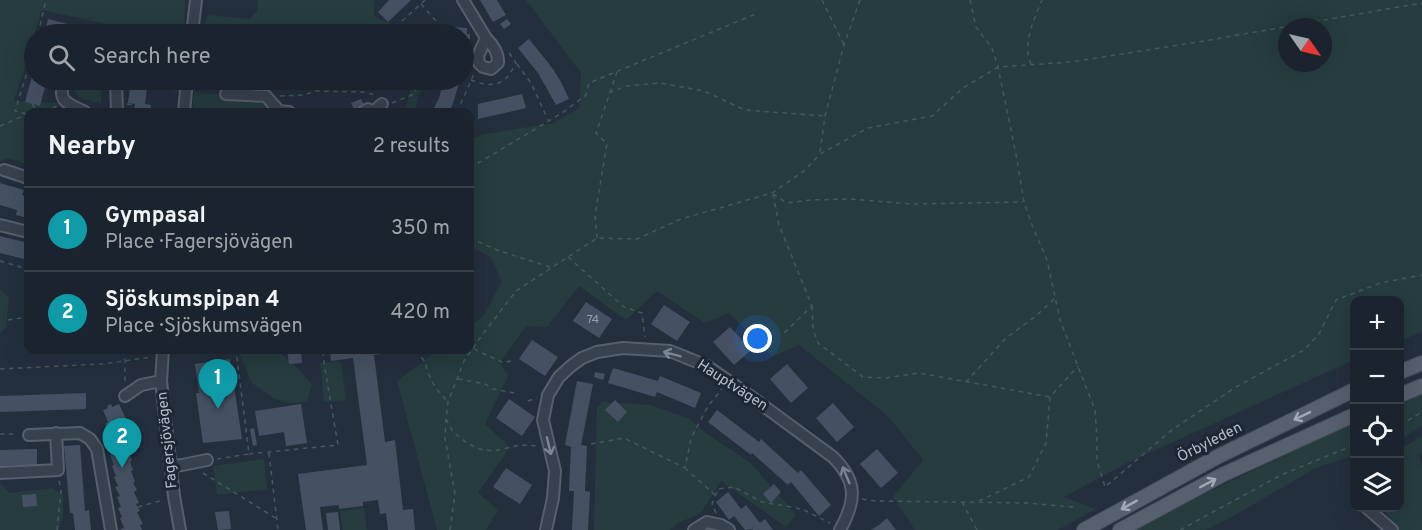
<!DOCTYPE html>
<meta charset="utf-8">
<style>
:root{--surface:#1b232e;--page:#242b36;--text:#f1f3f6;--muted:#a0a4aa;--line:#39404a;--accent:#ea580c}
body{margin:0;font-family:Overpass,sans-serif;background:var(--page);color:var(--text)}
.controls{position:absolute;right:18px;bottom:18px;display:grid;overflow:hidden;border-radius:12px;box-shadow:0 6px 24px #0002}
.controls button{width:54px;height:54px;display:grid;place-items:center;padding:0;border:0;border-bottom:2px solid var(--line);background:var(--surface);color:var(--text);font:30px sans-serif}
.compass{position:absolute;left:1278px;top:18px;width:54px;height:54px;border-radius:50%;background:var(--surface);box-shadow:0 6px 24px #0002;rotate:124deg}
.you{position:absolute;left:758px;top:339px;width:21px;height:21px;margin:-15px;border:4px solid #fff;border-radius:50%;background:#1a73e8;box-shadow:0 0 0 9px #1a73e833}
.badge{display:grid;place-items:center;width:39px;height:39px;border-radius:50%;background:var(--accent);color:#fff;font-size:20px;font-weight:700}
.pin{position:absolute;translate:-50% -50px;filter:drop-shadow(0 2px 3px #0008)}
.pin::after{content:'';position:absolute;top:32px;width:21px;height:18px;background:inherit;clip-path:polygon(0 0,100% 0,50% 100%)}
.list{margin:0;padding:0;list-style:none}
h2{display:flex;justify-content:space-between;align-items:center;height:78px;margin:0;padding:0 24px;font-size:26px}
h2 small{font-size:20px;font-weight:400;color:var(--muted)}
.list li{display:grid;grid-template-columns:39px 1fr auto;gap:18px;align-items:center;box-sizing:border-box;height:84px;padding:0 24px;border-top:2px solid var(--line)}
.list b{display:block;font-size:22px;white-space:nowrap}
.list p{margin:0;font-size:20px;white-space:nowrap;color:var(--muted)}
.list em{font-size:20px;font-style:normal;color:var(--muted)}
.icon{flex:none;width:33px;height:33px;fill:none;stroke:currentColor;stroke-width:2;stroke-linecap:round;stroke-linejoin:round}
.map{position:relative;flex:none;width:1422px;height:530px;overflow:hidden}
.search{position:absolute;background:var(--surface);box-shadow:0 6px 24px #0002;left:24px;top:24px;width:450px;height:66px;display:flex;align-items:center;gap:15px;box-sizing:border-box;padding:0 21px;border-radius:33px;color:var(--muted);font-size:22px}
.panel{position:absolute;background:var(--surface);box-shadow:0 6px 24px #0002;left:24px;top:108px;width:450px;height:246px;border-radius:12px}
.map>svg:first-child{display:block}
.green{fill:#263c3f;fill-rule:evenodd}
.building{fill:#455162}
.lines{fill:none;stroke-linecap:round;stroke-linejoin:round}
.minor-casing{stroke:#565f6c;stroke-width:14}
.major-casing{stroke:#414a57;stroke-width:16}
.path{stroke:#44595c;stroke-width:1.5;stroke-dasharray:4.5 4.5;stroke-linecap:butt}
.minor{stroke:#38414e;stroke-width:10}
.major{stroke:#56606e;stroke-width:14}
.oneway{stroke:#7c8592}
.oneway2{stroke:#a1aab7}
.labels{text-anchor:middle;dominant-baseline:central;stroke-width:6;stroke-linejoin:round;paint-order:stroke}
.number-label{font-size:12px;fill:#98a1af}
.street-label{font-size:15px;fill:#b4bcc9;stroke:#1d2633}
</style>
<div class="map">
<svg width="1422" height="530" viewBox="0 0 1422 530">
<rect width="100%" height="100%" fill="#242f3e"/>
<g class="green">
<path d="M0 0H185L184 34H152L42 10 14 101 58 103 54 112H28V165L8 158 0 161Z"/>
<path d="M258 0H375L374 16 410 34H204L207 15 249 19 257 11Z"/>
<path d="M526 0H1422V332L1400 341V300H1354V360L1127 463 1064 497 1096 509 1058 530H915L893 497 923 460 888 416 799 345 772 357 729 313 705 323 657 291 626 320 579 286 547 327 526 326 500 363 508 376 485 424 510 447 478 493 498 510 486 530H437L397 381 438 350H470V326L484 315 502 281 490 257 470 246V139L485 134 554 123 579 108 581 73ZM1287 27H1323V63H1287Z"/>
<path d="M78 80 101 81V104L78 97 74 89Z"/>
<path d="M154 80H182L181 93 154 85Z"/>
<path d="M413 80H424L414 112H405Z"/>
<path d="M194 92 269 100 267 112H192Z"/>
<path d="M0 289 9 297 6 327 0 333Z"/>
<path d="M238 350H275L279 352 301 371 312 385 307 402 286 403 272 397 252 383Z"/>
<path d="M341 361 346 400 324 402 320 363Z"/>
<path d="M1422 394V426L1400 439V403Z"/>
<path d="M602 402 651 405 690 419 707 434 751 463 796 515 786 527 721 481 701 513 676 524 670 530H594L597 408Z"/>
<path d="M1354 423V455L1316 468 1228 519 1205 530H1137L1208 492Z"/>
<path d="M1422 436V452L1419 454 1422 468V530H1398L1383 508H1400V449Z"/>
<path d="M264 459 267 489 217 495 213 466Z"/>
<path d="M0 483 10 493 53 488 63 495V515L59 530H0Z"/>
<path d="M364 508 367 530H343L340 511Z"/>
</g>
<g class="building">
<path d="M389 0H411L388 22 378 12Z"/>
<path d="M480 0H497L506 15 493 22Z"/>
<path d="M48 19 106 34H44Z"/>
<path d="M507 19 511 24 504 29 500 24Z"/>
<path d="M453 27 467 28V34H470V39H467L465 53H464V34H452Z"/>
<path d="M529 39 550 65 560 80 569 99 556 105 538 73 518 48Z"/>
<path d="M34 69V80H47L40 106 25 102Z"/>
<path d="M131 80H148L145 104 151 105 150 112H134L135 104 128 103Z"/>
<path d="M223 80H393L392 89 346 87V89L307 86V90L269 88 268 91 223 89Z"/>
<path d="M444 80H460L453 103 449 112H432L439 98Z"/>
<path d="M522 94 526 108 478 119V104Z"/>
<path d="M361 99 364 105 354 109 351 103Z"/>
<path d="M0 183 24 190 22 195 28 197V218L16 215 17 210 0 205Z"/>
<path d="M0 236 28 243V260L0 253Z"/>
<path d="M586 302 612 319 599 338 573 321Z"/>
<path d="M664 305 690 322 677 341 651 324Z"/>
<path d="M730 327 751 350 734 365 713 342Z"/>
<path d="M532 340 558 357 545 376 519 359Z"/>
<path d="M287 350H301L302 363 289 364Z"/>
<path d="M330 350H387L388 353 374 355 385 442 395 440 403 510 413 509 415 530H388L386 513 380 514 378 500 363 502V506L339 509V505L320 507 323 530H306L298 474 367 465 353 358 331 361Z"/>
<path d="M230 359 242 439 203 443 196 393H199L195 364Z"/>
<path d="M787 364 808 388 791 403 770 379Z"/>
<path d="M613 368 658 381 660 376 701 393 695 408 657 392 655 397 608 383Z"/>
<path d="M595 372 605 374 603 380 594 377Z"/>
<path d="M577 381 593 384 581 445 587 446 585 491 590 492 588 530H572L574 491H569L571 447 565 445Z"/>
<path d="M86 393V409L0 412V396Z"/>
<path d="M509 399 535 417 522 436 496 418Z"/>
<path d="M615 400 627 412 618 422 605 410Z"/>
<path d="M833 403 854 427 837 442 816 418Z"/>
<path d="M111 404 112 407 119 404 126 419 123 420 126 427 124 428 130 439 127 441 130 448 128 449 132 460 130 462 133 470 131 471 135 482 133 483 137 490 134 492 139 503 136 504 140 511 137 512 143 524 140 525 142 530H119L124 528 120 518 122 517 118 508 121 507 117 497 120 496 115 487 118 486 114 477 116 476 112 466 114 465 110 455 113 454 108 445 111 443 107 434 110 433 105 424 108 422 103 410 108 408 107 406Z"/>
<path d="M301 404 307 443 286 446 284 432 259 436 255 411Z"/>
<path d="M717 410 759 442 761 439 798 473 801 470 831 505 819 516 791 482 788 485 752 453 751 455 708 422Z"/>
<path d="M254 428 257 445 253 446 250 429Z"/>
<path d="M80 445 85 511 89 510 91 530H75L73 513H70L64 446Z"/>
<path d="M37 449V465L0 466V450Z"/>
<path d="M877 449 898 473 881 488 860 464Z"/>
<path d="M506 468 532 485 520 504 493 487Z"/>
<path d="M774 484 781 492 771 503 763 494Z"/>
<path d="M728 492 741 509 746 505 760 523 765 519 773 530H753L752 529 745 530 734 516 729 520 716 502Z"/>
<path d="M36 494 37 506 23 507 22 495Z"/>
<path d="M229 511 231 529 218 530 215 512Z"/>
<path d="M338 512 340 530H328L326 513Z"/>
<path d="M887 518 896 530H871L879 525Z"/>
</g>
<g class="lines">
<defs>
<g id="minor">
<path d="M463 0 486 38C493 45 499 53 498 63L491 69 483 67 479 63 478 56 486 38"/>
<path d="M192 34 196 0"/>
<path d="M64 80C57 102 67 103 85 112"/>
<path d="M116 80 117 112"/>
<path d="M226 94 266 96 279 111 289 112"/>
<path d="M184 112 187 80"/>
<path d="M363 112 368 109 373 112 382 104"/>
<path d="M4 170 28 178"/>
<path d="M0 225 28 232"/>
<path d="M163 350 161 381 174 496 180 530"/>
<path d="M125 396 141 385 161 381"/>
<path d="M29 435 80 433 90 439 97 449 111 530"/>
<path d="M171 466 182 465 207 460"/>
<path d="M0 473 58 470 56 433"/>
<path d="M1367 508 1392 530"/>
<path d="M546 530 553 498 555 471 543 420 548 395 559 377 571 366 582 358 597 352 623 348 670 351 707 366 750 396 833 457C858 482 856 501 840 530"/>
<path d="M694 530 707 522 721 525 729 530"/>
</g>
<g id="major">
<path d="M1400 372 1422 363"/>
<path d="M1400 395 1422 386"/>
<path d="M1084 530 1217 457 1354 390"/>
<path d="M1120 530 1222 475 1354 415"/>
</g>
</defs>
<use href="#minor" class="minor-casing"/>
<use href="#major" class="major-casing"/>
<g class="path">
<path d="M822 0 844 45"/>
<path d="M970 0 976 27 992 48 998 67 1016 154 1024 202 1032 225 1047 260 1060 320 1095 410 1097 438V461L1105 487 1173 429 1236 387 1304 350 1319 334 1336 300 1380 283 1422 275"/>
<path d="M421 4 436 21 434 34"/>
<path d="M402 21 425 0"/>
<path d="M38 34 46 0"/>
<path d="M517 64 531 83 548 120"/>
<path d="M1031 64C1022 44 1034 19 1042 0"/>
<path d="M218 80 219 87"/>
<path d="M471 80C483 85 499 88 508 76 511 72 514 67 516 63L508 51"/>
<path d="M609 93 626 86 660 83 704 91 745 110 825 116"/>
<path d="M280 96 304 95 315 91 362 92 376 95"/>
<path d="M392 103 414 94 419 80"/>
<path d="M33 104V106L41 111"/>
<path d="M127 104 135 105"/>
<path d="M35 112 51 109 57 106"/>
<path d="M457 112 475 72"/>
<path d="M26 114 15 111 34 50"/>
<path d="M0 126 28 114"/>
<path d="M820 152 825 116 844 45 860 0"/>
<path d="M470 168 562 113 586 95 589 83 758 13"/>
<path d="M773 194 787 203 810 200 851 199 911 204 1023 202"/>
<path d="M773 194 779 225 812 306 784 333"/>
<path d="M470 238 497 250 550 267"/>
<path d="M597 238 595 215 607 144 596 133 617 72"/>
<path d="M568 257 624 307 642 313 645 337"/>
<path d="M0 261 28 269"/>
<path d="M812 306 813 330 818 343 863 377 885 378 919 373 1050 397"/>
<path d="M8 320 21 318 28 314"/>
<path d="M474 349 504 363 510 361 513 363"/>
<path d="M122 350 125 361V383"/>
<path d="M416 350 425 362 428 373 435 387 447 401"/>
<path d="M0 369 102 364 152 357"/>
<path d="M458 379 485 384 493 389 519 394"/>
<path d="M966 382 1006 338 1036 316 1054 299"/>
<path d="M528 401 537 398"/>
<path d="M446 419 453 432 467 443 479 449 494 451 520 445 539 446"/>
<path d="M1400 425 1422 412"/>
<path d="M0 434H17"/>
<path d="M591 444 624 438 685 468 691 438 708 406 722 389"/>
<path d="M269 453 278 530"/>
<path d="M249 454 338 445 324 363 323 350"/>
<path d="M217 459 249 454 236 350"/>
<path d="M685 468 715 495"/>
<path d="M203 473 277 519"/>
<path d="M862 499 875 501 1027 503 1074 507"/>
<path d="M979 501 1029 477 1046 443 1050 397 1078 366"/>
<path d="M962 502 977 530"/>
<path d="M138 507 163 500"/>
<path d="M716 513 712 504 718 489 734 487 762 502 802 509 830 523"/>
<path d="M57 530 61 491 59 480"/>
<path d="M450 530 455 494 445 438 446 419 448 402 464 361 483 334 516 291 597 238 637 239 681 219 772 193 804 171 820 154 868 128 932 116 963 88 998 67 1071 62 1198 42 1422 3"/>
<path d="M1180 530 1281 475 1354 445"/>
</g>
<use href="#minor" class="minor"/>
<use href="#major" class="major"/>
</g>
<defs><path id="oneway-shaft" d="M-6 0H5M1.5-3L5.5 0L1.5 3" fill="none" stroke-width="1.6" stroke-linecap="round" stroke-linejoin="round" transform="scale(1.5)"/></defs>
<g class="oneway">
<use href="#oneway-shaft" transform="translate(672 354) rotate(-165)"/>
<use href="#oneway-shaft" transform="translate(549 446) rotate(76)"/>
<use href="#oneway-shaft" transform="translate(846 475) rotate(-113)"/>
</g>
<g class="oneway2">
<use href="#oneway-shaft" transform="translate(1302 416) rotate(154)"/>
<use href="#oneway-shaft" transform="translate(1208 483) rotate(-28)"/>
<use href="#oneway-shaft" transform="translate(1129 505) rotate(151)"/>
</g>
<g class="labels">
<g class="number-label">
<text x="593" y="320">74</text>
</g>
<g class="street-label">
<text transform="translate(732 386) rotate(33)">Hauptvägen</text>
<text transform="translate(168 440) rotate(-96)">Fagersjövägen</text>
<text transform="translate(1210 443) rotate(-27)">Örbyleden</text>
</g>
</g>
</svg>
<div class="controls">
<button>+</button>
<button>−</button>
<button><svg class="icon" aria-label="locate" viewBox="0 0 24 24"><circle cx="12" cy="12" r="6"/><path d="M12 2v4M12 18v4M2 12h4M18 12h4"/></svg></button>
<button><svg class="icon" aria-label="layers" viewBox="0 0 24 24"><path d="M12 4l9 5-9 5-9-5zM3 14l9 5 9-5"/></svg></button>
</div>
<svg class="compass" viewBox="-18 -18 36 36"><path d="M0-13l5 13h-10z" fill="#e53935"/><path d="M0 13l5-13h-10z" fill="#a0a4aa"/></svg>
<div class="you"></div>
<div class="pin badge" style="left:218px;top:409px;background:#0f9aa8">1</div>
<div class="pin badge" style="left:122px;top:468px;background:#0f9aa8">2</div>
<div class="search"><svg class="icon" aria-label="search" viewBox="0 0 24 24"><circle cx="10" cy="10" r="6"/><path d="M15 15l6 6"/></svg>Search here</div>
<section class="panel">
<h2>Nearby<small>2 results</small></h2>
<ul class="list">
<li><span class="badge" style="background:#0f9aa8">1</span><div><b>Gympasal</b><p>Place · Fagersjövägen</p></div><em>350 m</em></li>
<li><span class="badge" style="background:#0f9aa8">2</span><div><b>Sjöskumspipan 4</b><p>Place · Sjöskumsvägen</p></div><em>420 m</em></li>
</ul>
</section>
</div>
